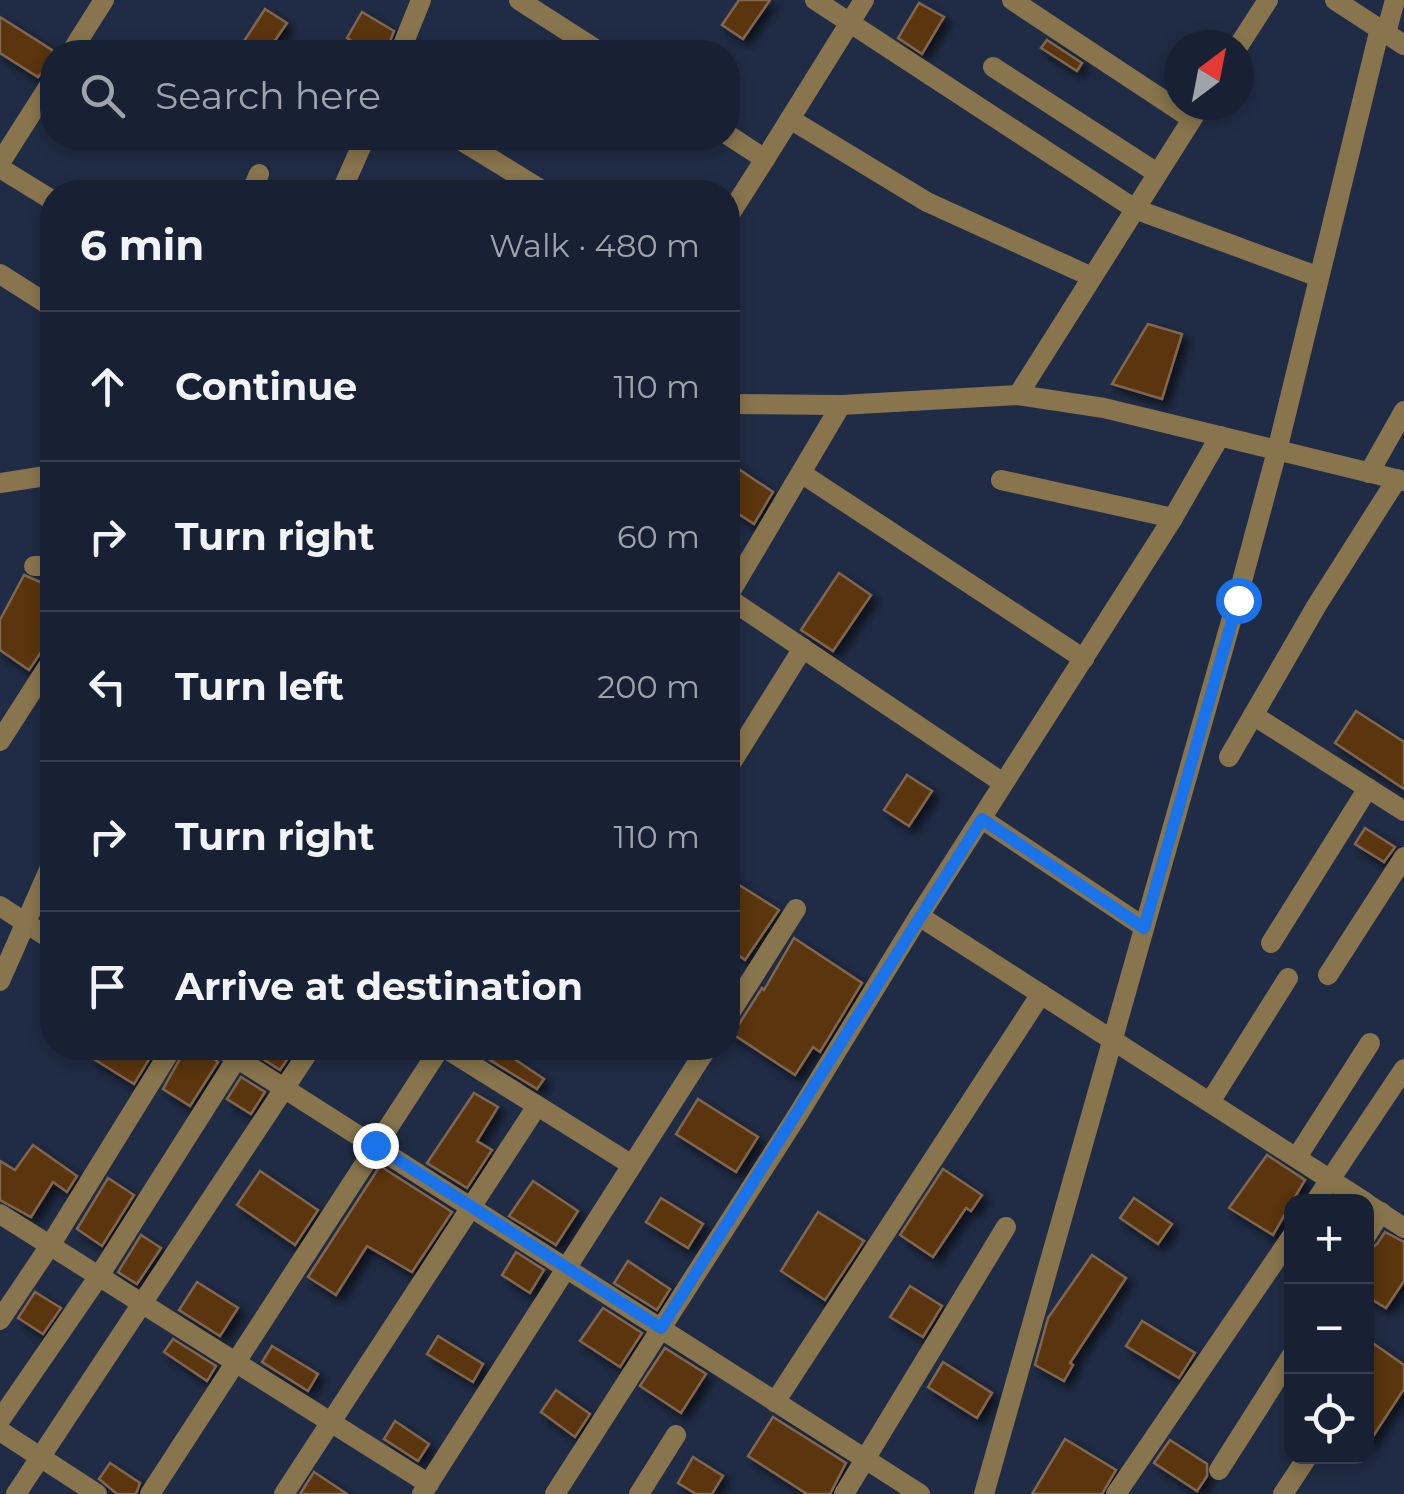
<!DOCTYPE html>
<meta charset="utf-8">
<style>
:root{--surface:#182134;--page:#21293c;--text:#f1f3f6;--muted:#9fa3ac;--line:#363e4f}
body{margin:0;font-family:Montserrat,sans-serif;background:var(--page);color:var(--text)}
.controls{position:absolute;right:30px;bottom:30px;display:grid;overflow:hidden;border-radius:20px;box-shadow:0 5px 15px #0003}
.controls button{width:90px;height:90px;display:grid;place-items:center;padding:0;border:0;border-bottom:2px solid var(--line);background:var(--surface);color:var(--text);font:50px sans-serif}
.compass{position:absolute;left:1164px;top:30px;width:90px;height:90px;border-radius:50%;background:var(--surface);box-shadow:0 5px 15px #0003;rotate:32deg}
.stop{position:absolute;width:30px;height:30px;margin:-22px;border:8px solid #1a73e8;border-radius:50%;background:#fff}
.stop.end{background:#1a73e8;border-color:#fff;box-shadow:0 2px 10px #0008}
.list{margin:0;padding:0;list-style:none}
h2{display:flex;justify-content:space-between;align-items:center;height:130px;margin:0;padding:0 40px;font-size:42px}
h2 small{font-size:32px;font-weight:400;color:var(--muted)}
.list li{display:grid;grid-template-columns:65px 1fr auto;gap:30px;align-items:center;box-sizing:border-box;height:150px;padding:0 40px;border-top:2px solid var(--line)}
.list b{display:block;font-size:38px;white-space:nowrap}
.list em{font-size:32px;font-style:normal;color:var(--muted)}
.icon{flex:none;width:55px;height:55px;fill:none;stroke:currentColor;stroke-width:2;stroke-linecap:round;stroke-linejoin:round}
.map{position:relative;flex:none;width:1404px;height:1494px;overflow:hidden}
.search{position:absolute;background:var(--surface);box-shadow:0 5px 15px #0003;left:40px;top:40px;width:700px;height:110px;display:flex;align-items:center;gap:25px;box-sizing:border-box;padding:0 35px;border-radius:40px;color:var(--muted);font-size:38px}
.panel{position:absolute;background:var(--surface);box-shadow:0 5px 15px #0003;left:40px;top:180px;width:700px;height:880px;border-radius:40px}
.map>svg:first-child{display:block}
.building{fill:#5a350c;stroke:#81664f;stroke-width:2.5;filter:url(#shadow)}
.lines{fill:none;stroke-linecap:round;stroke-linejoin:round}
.minor{stroke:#88754d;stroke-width:20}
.route{stroke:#1a73e8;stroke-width:12}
</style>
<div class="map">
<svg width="1404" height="1494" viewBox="0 0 1404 1494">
<defs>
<filter id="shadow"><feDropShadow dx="6" dy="6" stdDeviation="5" flood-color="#0009"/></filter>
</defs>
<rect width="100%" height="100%" fill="#202c45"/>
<g class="building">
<path d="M739 0H770L743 39 722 25Z"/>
<path d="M919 3 944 17 922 54 898 38Z"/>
<path d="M265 9 287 23 267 52H237Z"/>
<path d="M362 12 394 31 386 52H371L347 38Z"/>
<path d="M0 17 52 50V67L45 69 38 77 0 53Z"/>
<path d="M1047 40 1082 63 1077 71 1041 48Z"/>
<path d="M1148 324 1182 334 1162 399 1112 384Z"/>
<path d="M728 462 773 492 754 524 728 507Z"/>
<path d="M839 573 871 595 833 651 801 630Z"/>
<path d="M24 575 52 587V636L29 670 0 650V620Z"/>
<path d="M1356 711 1404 742V789L1335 743Z"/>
<path d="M907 775 932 791 909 826 884 810Z"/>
<path d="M1365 828 1395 847 1384 862 1355 844Z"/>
<path d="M728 878 779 910 745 960 728 948Z"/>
<path d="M794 938 862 983 820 1052 813 1047 795 1075 728 1031 739 1024 762 988 764 990Z"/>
<path d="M99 1048H156L134 1084 92 1058Z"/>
<path d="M186 1048H207L209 1055 218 1062 190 1106 163 1089Z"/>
<path d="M246 1048H295L280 1070Z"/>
<path d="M491 1048H498L544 1079 537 1089 485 1057Z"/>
<path d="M241 1077 265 1092 251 1114 227 1099Z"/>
<path d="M474 1093 498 1107 477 1141 492 1150 467 1188 427 1163Z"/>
<path d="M698 1099 758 1137 736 1172 676 1134Z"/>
<path d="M33 1145 77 1176 67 1192 53 1182 31 1217 0 1200V1161L15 1170Z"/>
<path d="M1267 1155 1305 1180 1273 1235 1229 1208Z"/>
<path d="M380 1166 452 1212 412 1272 367 1246 336 1295 308 1277Z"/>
<path d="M943 1169 982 1195 971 1211 966 1208 933 1257 900 1235Z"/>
<path d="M260 1171 318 1210 295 1245 237 1205Z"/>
<path d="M108 1178 134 1195 102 1246 77 1229Z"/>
<path d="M533 1181 578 1211 556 1245 509 1216Z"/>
<path d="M661 1198 703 1224 688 1248 646 1222Z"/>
<path d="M1134 1198 1172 1224 1158 1244 1120 1218Z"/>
<path d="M818 1212 864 1241 825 1300 781 1271Z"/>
<path d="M1385 1232 1404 1242V1281L1386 1308 1366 1296V1251L1377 1244Z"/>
<path d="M141 1235 161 1248 137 1284 118 1272Z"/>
<path d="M516 1252 544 1270 530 1293 502 1275Z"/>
<path d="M1092 1255 1126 1278 1070 1363 1073 1365 1064 1381 1035 1365 1048 1318Z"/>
<path d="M628 1261 670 1289 657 1310 614 1283Z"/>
<path d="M197 1282 238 1308 220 1336 179 1310Z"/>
<path d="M910 1286 942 1306 923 1337 890 1317Z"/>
<path d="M35 1292 61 1308 43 1334 18 1318Z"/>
<path d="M603 1308 642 1333 620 1367 580 1341Z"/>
<path d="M1142 1321 1195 1353 1179 1378 1126 1346Z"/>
<path d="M438 1336 483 1364 473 1382 427 1354Z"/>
<path d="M173 1339 216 1366 207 1381 164 1352Z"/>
<path d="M1374 1344 1404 1365V1389L1366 1447V1355Z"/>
<path d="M272 1346 318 1374 308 1391 262 1362Z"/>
<path d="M665 1348 706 1374 681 1413 640 1386Z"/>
<path d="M943 1362 992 1393 977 1418 928 1387Z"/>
<path d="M556 1390 590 1414 575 1437 541 1412Z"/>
<path d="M773 1417 846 1463 830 1494H807L748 1456Z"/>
<path d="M395 1421 429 1444 418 1461 384 1439Z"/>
<path d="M1065 1439 1116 1470 1102 1494H1032Z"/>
<path d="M1170 1440 1207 1464V1476L1197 1491 1154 1463Z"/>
<path d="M693 1457 723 1476 712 1494H696L678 1483Z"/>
<path d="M110 1463 140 1483 136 1494H117L99 1479Z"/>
<path d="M314 1472 347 1494H300Z"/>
</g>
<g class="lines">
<g class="minor">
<path d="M519 0 600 52"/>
<path d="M815 0 1135 209 1319 277"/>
<path d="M1012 0 1192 119"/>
<path d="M1335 0 1404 45"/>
<path d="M1386 33 1395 0"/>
<path d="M1239 45 1268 0"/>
<path d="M71 52 104 0"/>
<path d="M400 52 421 0"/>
<path d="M993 67 1157 173"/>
<path d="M790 119 927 202 1092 277"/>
<path d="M728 135 765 159 728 217"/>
<path d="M457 138 545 192"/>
<path d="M765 159 864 0"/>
<path d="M0 163 52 81"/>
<path d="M0 168 52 200"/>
<path d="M251 192 259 174"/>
<path d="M341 192 365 138"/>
<path d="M0 274 52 307"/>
<path d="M1018 395 1201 105"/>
<path d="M728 404 841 405 1018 395 1104 408 1404 481"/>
<path d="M801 473 1084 659"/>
<path d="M1369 473 1404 411"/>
<path d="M1001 480 1173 518"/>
<path d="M0 483 52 475"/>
<path d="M34 566H52"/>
<path d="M728 596 841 405"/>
<path d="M728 598 1003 783"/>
<path d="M1253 715 1404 811"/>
<path d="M0 741 52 660"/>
<path d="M1229 757 1317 605 1397 479"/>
<path d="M728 768 803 648"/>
<path d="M982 819 1144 927"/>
<path d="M0 906 52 940"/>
<path d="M919 916 1365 1202"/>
<path d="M1271 943 1368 788"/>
<path d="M1328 975 1404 857"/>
<path d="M0 981 52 863"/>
<path d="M728 1016 796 909"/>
<path d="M221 1048 920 1494"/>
<path d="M445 1048 632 1165"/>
<path d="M1210 1102 1288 978"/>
<path d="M1297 1157 1370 1043"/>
<path d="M1315 1202 1404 1069"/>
<path d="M1366 1203 1404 1228"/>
<path d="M0 1214 429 1484"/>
<path d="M1366 1236 1381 1212"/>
<path d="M0 1320 51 1244 172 1048"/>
<path d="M775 1402 1041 994"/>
<path d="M0 1420 99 1276 237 1058"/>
<path d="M0 1431 97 1494"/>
<path d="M1219 1470 1292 1355"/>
<path d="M16 1494 311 1048"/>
<path d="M150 1494 440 1048"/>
<path d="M284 1494 537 1106"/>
<path d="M422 1494 707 1048"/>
<path d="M555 1494 797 1116 919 916 1173 518 1220 436"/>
<path d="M639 1494 676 1435"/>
<path d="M844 1494 1006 1227"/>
<path d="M984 1494 1237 600 1277 451 1380 28"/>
<path d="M1116 1494 1292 1236"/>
<path d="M1283 1494 1308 1456"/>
</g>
</g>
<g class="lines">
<path class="route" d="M375 1145 661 1328 982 819 1144 928 1238 600"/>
</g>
</svg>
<div class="controls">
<button>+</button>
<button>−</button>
<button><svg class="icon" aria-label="locate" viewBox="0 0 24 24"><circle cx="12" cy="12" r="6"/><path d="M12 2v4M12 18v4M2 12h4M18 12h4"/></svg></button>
</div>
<svg class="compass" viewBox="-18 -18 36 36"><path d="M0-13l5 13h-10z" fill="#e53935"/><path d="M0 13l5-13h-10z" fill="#9fa3ac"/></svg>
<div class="stop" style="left:1238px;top:600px"></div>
<div class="stop end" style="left:375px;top:1145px"></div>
<div class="search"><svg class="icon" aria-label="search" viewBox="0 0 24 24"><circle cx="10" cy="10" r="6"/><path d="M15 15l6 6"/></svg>Search here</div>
<section class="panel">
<h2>6 min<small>Walk · 480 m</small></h2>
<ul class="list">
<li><svg class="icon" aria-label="ahead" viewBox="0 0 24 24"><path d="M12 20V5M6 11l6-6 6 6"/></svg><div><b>Continue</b></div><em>110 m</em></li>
<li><svg class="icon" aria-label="right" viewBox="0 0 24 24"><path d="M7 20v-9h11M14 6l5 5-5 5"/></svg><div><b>Turn right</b></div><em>60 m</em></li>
<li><svg class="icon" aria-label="left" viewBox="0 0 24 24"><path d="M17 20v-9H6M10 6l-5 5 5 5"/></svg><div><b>Turn left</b></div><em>200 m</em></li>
<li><svg class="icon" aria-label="right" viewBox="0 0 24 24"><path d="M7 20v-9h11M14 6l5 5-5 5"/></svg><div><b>Turn right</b></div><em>110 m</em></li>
<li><svg class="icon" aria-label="arrive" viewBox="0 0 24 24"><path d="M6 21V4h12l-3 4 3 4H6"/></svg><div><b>Arrive at destination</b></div></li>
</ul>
</section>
</div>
